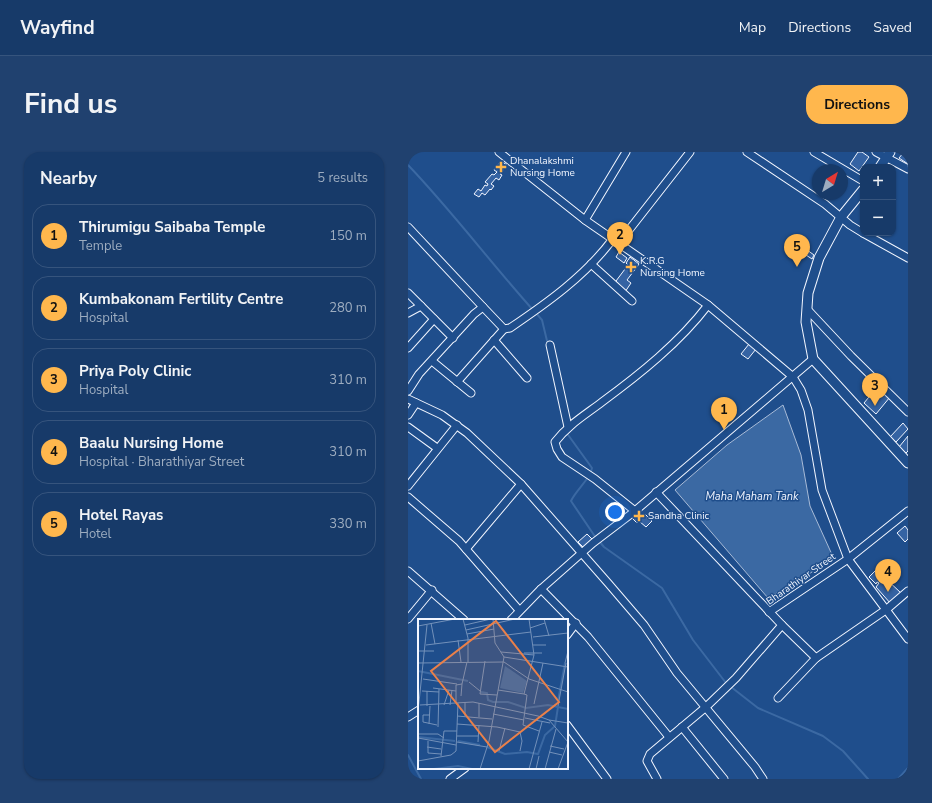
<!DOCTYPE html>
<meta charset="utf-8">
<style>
:root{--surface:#173a69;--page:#20416f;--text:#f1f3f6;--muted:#9eadc0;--line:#36547d;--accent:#ffb74d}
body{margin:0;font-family:"Nunito Sans",sans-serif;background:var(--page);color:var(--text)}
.controls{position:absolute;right:12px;top:12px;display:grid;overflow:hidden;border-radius:8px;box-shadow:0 1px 3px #0004}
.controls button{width:36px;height:36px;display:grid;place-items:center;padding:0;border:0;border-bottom:1px solid var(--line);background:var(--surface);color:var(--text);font:20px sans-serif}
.compass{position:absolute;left:404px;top:12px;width:36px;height:36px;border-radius:50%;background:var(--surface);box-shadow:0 1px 3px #0004;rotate:38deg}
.you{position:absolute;left:207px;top:360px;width:14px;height:14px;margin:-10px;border:3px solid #fff;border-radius:50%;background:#1a73e8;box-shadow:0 0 0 6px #1a73e833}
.badge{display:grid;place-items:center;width:26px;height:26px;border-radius:50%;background:var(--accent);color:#111;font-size:13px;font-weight:700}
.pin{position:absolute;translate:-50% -33px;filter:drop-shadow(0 1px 2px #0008)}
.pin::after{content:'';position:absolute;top:21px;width:14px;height:12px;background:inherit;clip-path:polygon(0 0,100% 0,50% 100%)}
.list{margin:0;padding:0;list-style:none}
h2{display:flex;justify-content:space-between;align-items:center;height:52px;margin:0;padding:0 16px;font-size:17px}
h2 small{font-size:13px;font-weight:400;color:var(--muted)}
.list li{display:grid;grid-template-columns:26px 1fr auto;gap:12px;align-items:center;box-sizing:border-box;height:64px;margin:0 8px 8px;padding:0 8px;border:1px solid var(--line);border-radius:16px}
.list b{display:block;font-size:15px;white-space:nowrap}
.list p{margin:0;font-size:13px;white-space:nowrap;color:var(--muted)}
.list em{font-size:13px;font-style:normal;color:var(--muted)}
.map{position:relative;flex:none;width:500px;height:627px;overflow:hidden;border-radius:16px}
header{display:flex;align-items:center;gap:24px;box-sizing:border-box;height:56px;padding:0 20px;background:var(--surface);border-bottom:1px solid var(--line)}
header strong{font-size:19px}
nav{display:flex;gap:22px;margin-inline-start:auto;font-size:14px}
.intro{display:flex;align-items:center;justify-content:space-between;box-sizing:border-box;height:96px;padding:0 24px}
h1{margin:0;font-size:28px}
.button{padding:10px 18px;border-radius:16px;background:var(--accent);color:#111;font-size:14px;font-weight:700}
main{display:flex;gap:24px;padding:0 24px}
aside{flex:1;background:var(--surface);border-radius:16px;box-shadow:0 1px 3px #0004}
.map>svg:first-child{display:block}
.water{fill:#3b69a3;stroke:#a8bbd7}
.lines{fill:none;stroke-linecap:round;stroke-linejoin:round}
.stream{stroke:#3b69a3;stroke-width:2}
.building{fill:#3563a3;stroke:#f2f6ff}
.minor-casing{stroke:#f2f6ff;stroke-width:9}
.major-casing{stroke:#f2f6ff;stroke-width:11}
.minor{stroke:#1f4e8c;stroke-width:7}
.major{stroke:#1f4e8c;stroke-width:9}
.poi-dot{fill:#ffb74d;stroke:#1f4e8c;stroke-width:1.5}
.labels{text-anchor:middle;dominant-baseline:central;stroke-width:3;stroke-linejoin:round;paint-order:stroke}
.poi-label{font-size:10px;fill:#f2f6ff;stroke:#1f4e8c;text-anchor:start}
.street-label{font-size:10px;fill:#f2f6ff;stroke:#1f4e8c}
.water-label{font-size:11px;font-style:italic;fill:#f2f6ff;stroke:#1f4e8c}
.inset-river{fill:none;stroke:#3b69a3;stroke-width:2}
.inset-road{fill:none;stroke:#7391ba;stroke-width:1}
.view{fill:#ea8049;fill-opacity:0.15;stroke:#ea8049;stroke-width:2}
.inset-edge{fill:none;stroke:#f2f6ff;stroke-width:2}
</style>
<header>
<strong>Wayfind</strong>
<nav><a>Map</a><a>Directions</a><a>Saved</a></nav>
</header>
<div class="intro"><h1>Find us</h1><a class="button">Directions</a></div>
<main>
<aside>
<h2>Nearby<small>5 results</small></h2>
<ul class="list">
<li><span class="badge">1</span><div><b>Thirumigu Saibaba Temple</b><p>Temple</p></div><em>150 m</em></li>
<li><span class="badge">2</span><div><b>Kumbakonam Fertility Centre</b><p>Hospital</p></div><em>280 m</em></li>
<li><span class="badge">3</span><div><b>Priya Poly Clinic</b><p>Hospital</p></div><em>310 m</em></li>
<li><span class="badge">4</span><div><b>Baalu Nursing Home</b><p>Hospital · Bharathiyar Street</p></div><em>310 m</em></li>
<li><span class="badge">5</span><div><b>Hotel Rayas</b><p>Hotel</p></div><em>330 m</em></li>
</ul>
</aside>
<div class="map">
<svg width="500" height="627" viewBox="0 0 500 627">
<rect width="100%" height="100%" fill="#1f4e8c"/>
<path class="water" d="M375 253 393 303 402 354 426 407 360 446 267 338 319 293Z"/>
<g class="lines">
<g class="stream">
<path d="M0 13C44 59 82 110 125 158"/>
<path d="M128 161 134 168 140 193"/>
<path d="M158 280 184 316C183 326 168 338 163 349L188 386"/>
<path d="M191 389 196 395 254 436 285 488 318 531 350 556 415 584 435 599 460 627"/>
<path d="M0 603 13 627"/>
<path d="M490 627 500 616"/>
</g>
</g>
<g class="building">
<path d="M450 0H454L461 5 451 19 442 12Z"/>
<path d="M496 0H500V12L491 6Z"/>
<path d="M93 9 99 13 92 22 94 23 91 28 88 26 83 32 86 34 83 38 82 37 77 43 74 41 71 45 66 42 70 37 73 39 77 33 79 34 80 32 77 30 84 22 86 23 89 20 86 18Z"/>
<path d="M395 95 406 103 404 107 392 99Z"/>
<path d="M211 100 219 106 216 111 208 105Z"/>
<path d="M222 105 231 112 219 128 223 131 217 140 208 129 220 113 218 111Z"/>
<path d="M341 192 348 197 340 207 333 202Z"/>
<path d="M470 234 482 245 468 262 456 251Z"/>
<path d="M495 271 500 277 488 290 482 285Z"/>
<path d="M500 284V299L498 301 491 295Z"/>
<path d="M230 360 235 365 237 362 244 369 238 375 231 369 229 371 224 366Z"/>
<path d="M497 374 500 378V387L497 390 489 381Z"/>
<path d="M179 382 185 388 176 396 170 390Z"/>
<path d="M469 417 476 424 472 427 474 428 476 425 493 441 483 452 468 435 471 431 469 430 468 432 461 425Z"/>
</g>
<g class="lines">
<defs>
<g id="minor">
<path d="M91 0 177 68 300 153 385 225 393 238 400 258 414 338 440 407 500 487"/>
<path d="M339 0 417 52 442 73 455 81"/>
<path d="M406 0 455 29"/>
<path d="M468 0 500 17"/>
<path d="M177 68 218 0"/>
<path d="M0 75 75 155"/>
<path d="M455 81 500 106"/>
<path d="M210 92 282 0"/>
<path d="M183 112 224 149"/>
<path d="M0 141 45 186"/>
<path d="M399 157 443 204 500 260"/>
<path d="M0 161 13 154"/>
<path d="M86 188 119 226"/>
<path d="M142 193 160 275"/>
<path d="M0 196 26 167"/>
<path d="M24 209 63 241"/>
<path d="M49 230 96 177"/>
<path d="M0 239 11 222 66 162 75 155 96 177 102 176C139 151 177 124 204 88"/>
<path d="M0 247 34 263 59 281 113 332 200 431 236 473 269 521 347 615 355 627"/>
<path d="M0 263 8 251"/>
<path d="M0 275 29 296"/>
<path d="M0 334 49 273"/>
<path d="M248 340 374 473 328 526 298 555 242 602 239 609 249 627"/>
<path d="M0 345 51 389 111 458"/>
<path d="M227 359 187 327 154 305 149 297 147 290C160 273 177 263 194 250 232 222 271 191 300 153"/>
<path d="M58 397 113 332"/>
<path d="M0 419 56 468"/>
<path d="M133 437 180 485 261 585"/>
<path d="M361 460 440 407 500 359"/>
<path d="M0 467 24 438"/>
<path d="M103 468 133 437 185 391 227 359 405 207"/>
<path d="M374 473 408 506"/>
<path d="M159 483 168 471"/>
<path d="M370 546 408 506 479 457 500 439"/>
<path d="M0 565 11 558"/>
<path d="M159 573 199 627"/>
<path d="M274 575 316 627"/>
<path d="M42 627 57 616"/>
<path d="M499 627 500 626"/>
</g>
<g id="major">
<path d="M472 15 482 0"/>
<path d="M455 38 433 65 411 106 400 141 398 170 405 207 500 311"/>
</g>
</defs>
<use href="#minor" class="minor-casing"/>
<use href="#major" class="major-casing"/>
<use href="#minor" class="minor"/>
<use href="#major" class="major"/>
</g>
<g class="poi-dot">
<path d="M91 9h4v4h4v4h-4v4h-4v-4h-4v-4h4z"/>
<path d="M221 109h4v4h4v4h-4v4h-4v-4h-4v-4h4z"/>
<path d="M229 358h4v4h4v4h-4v4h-4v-4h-4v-4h4z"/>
</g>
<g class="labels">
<g class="poi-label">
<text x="102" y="9">Dhanalakshmi<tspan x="102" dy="12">Nursing Home</tspan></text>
<text x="232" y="109">K.R.G<tspan x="232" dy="12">Nursing Home</tspan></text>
<text x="240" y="364">Sandha Clinic</text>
</g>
<g class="street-label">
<text transform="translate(393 427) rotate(-35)">Bharathiyar Street</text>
</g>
<g class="water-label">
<text x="344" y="344">Maha Maham Tank</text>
</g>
</g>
<g transform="translate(10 467)">
<rect width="150" height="150" fill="#1f4e8c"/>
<path d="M87 47 109 62 105 74 82 69Z" fill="#3b69a3"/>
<path class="inset-river" d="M0 52 50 62M63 73 69 74 70 81 75 83H90L108 89 130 86 150 90M140 82 147 44M0 118 37 122M40 122 62 126M69 128 87 135 109 133 120 135 127 116 137 107 140 88M16 150 40 147 54 150"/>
<path class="inset-road" d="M45 0 50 19V43M75 0 77 24 86 38 150 48M126 0 131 17M13 4 17 25M47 6 73 0M0 7 37 0M112 9 127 4M48 11 97 0M49 15 76 10M115 18 150 14M40 21 43 43M8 26 113 13M115 26H128M0 32H16M83 33 116 36M106 34H124M67 42 62 75 79 76M0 44 86 43 111 60 150 73M147 44 150 32M5 60 39 65M51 63 62 72M15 69 38 72M80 71 106 75M4 72 21 73M106 75 116 36 111 0M106 75 109 76 105 106 121 112M43 77 44 65M38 84V66L44 65 49 43M116 85 125 44M2 86 55 83 120 97 131 101 150 123M26 86 31 71M32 86 34 71M9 87V72M140 87 148 44M0 93 9 6M75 95 106 101M12 96H5V103L19 106M39 97 74 100M47 97V83M61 98V84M107 99 132 104M131 101 150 104M11 105 12 87M39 105 79 108 102 113 104 122 102 132M20 108 21 70M0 115H20L26 119M39 117H60M0 119 38 126M10 122V134L23 135M39 123 69 128M60 123 61 106M132 127 146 130M9 128 23 130M81 132 87 109M131 133 144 136M23 137 26 112H39M0 142 33 136 38 132 40 84M62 150 71 122 86 38M111 150 124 103M118 150 121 137M127 150 138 110M140 150 150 123"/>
<path class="view" d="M78 2 141 83 77 133 13 52Z"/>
<rect width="150" height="150" class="inset-edge"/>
</g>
</svg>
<div class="controls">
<button>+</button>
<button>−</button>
</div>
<svg class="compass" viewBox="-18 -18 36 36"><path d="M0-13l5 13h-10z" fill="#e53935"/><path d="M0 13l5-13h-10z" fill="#9eadc0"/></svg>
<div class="you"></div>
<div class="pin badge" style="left:316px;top:278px">1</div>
<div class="pin badge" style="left:212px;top:103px">2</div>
<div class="pin badge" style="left:467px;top:254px">3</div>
<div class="pin badge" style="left:480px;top:440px">4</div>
<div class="pin badge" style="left:389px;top:115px">5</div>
</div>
</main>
